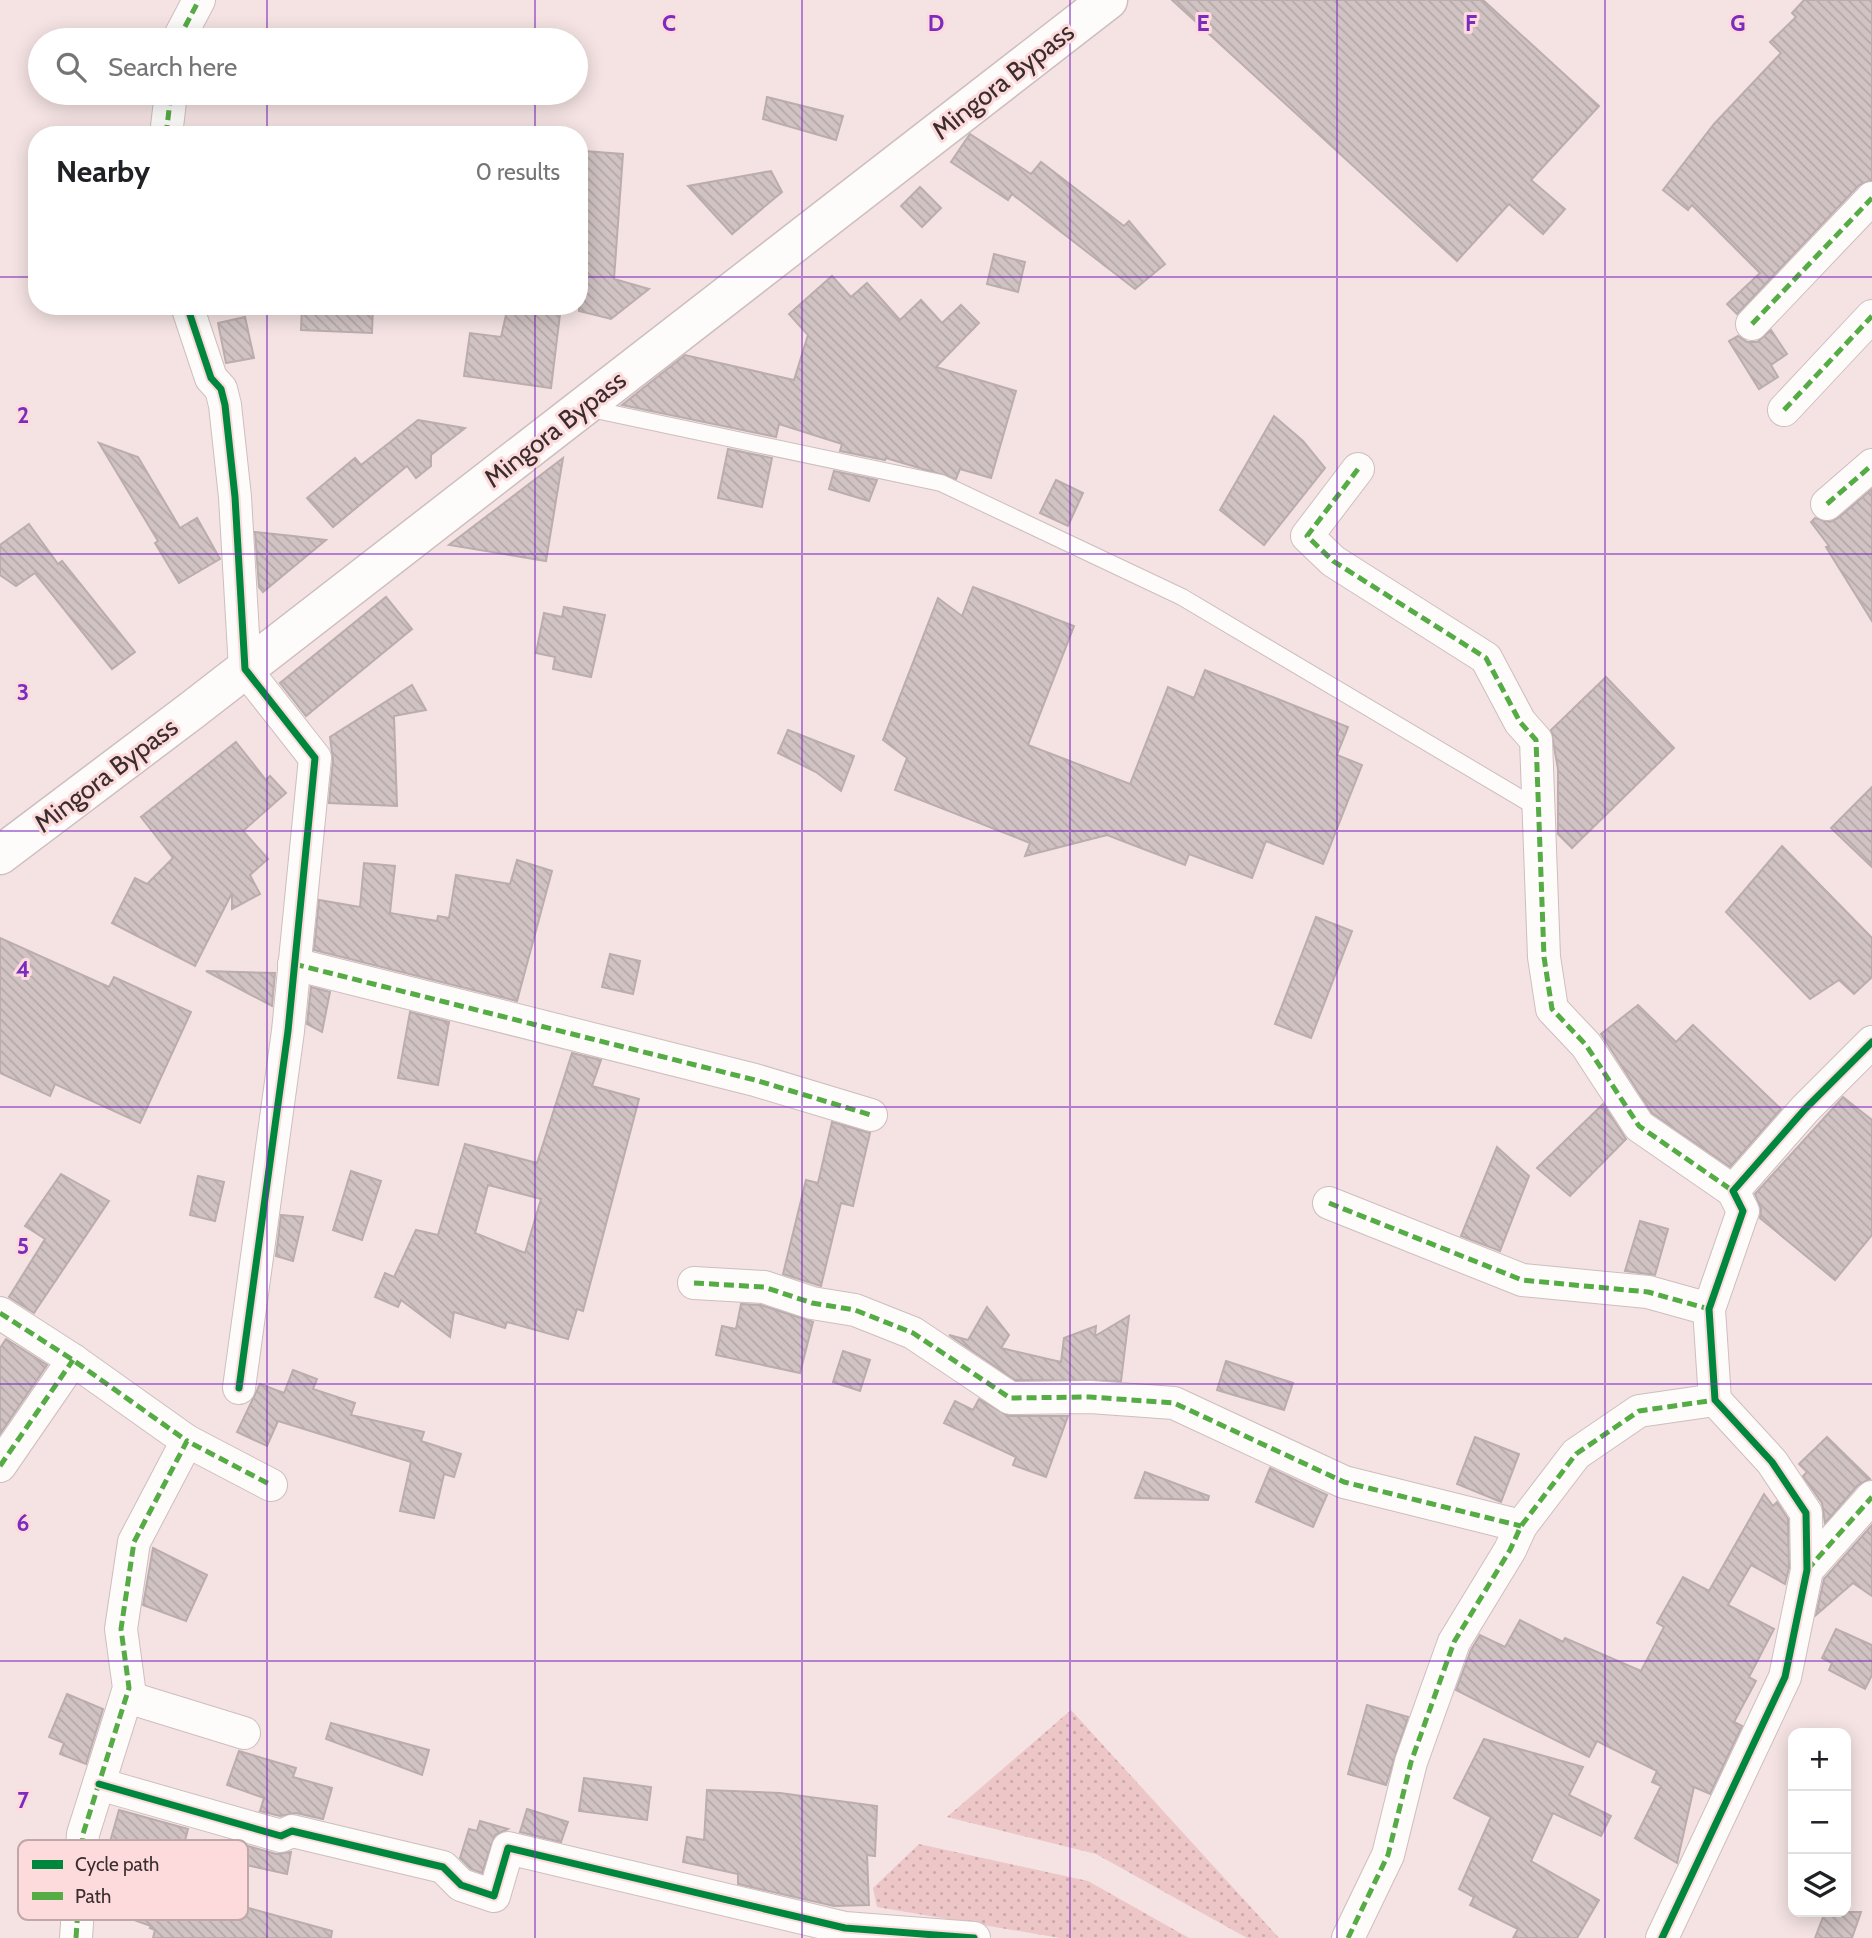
<!DOCTYPE html>
<meta charset="utf-8">
<style>
:root{--surface:#fff;--page:#f6f6f6;--text:#202124;--muted:#757577;--line:#e0e0e0}
body{margin:0;font-family:Cabin,sans-serif;background:var(--page);color:var(--text)}
.controls{position:absolute;right:21px;bottom:21px;display:grid;overflow:hidden;border-radius:14px;box-shadow:0 4px 18px #0003}
.controls button{width:63px;height:63px;display:grid;place-items:center;padding:0;border:0;border-bottom:2px solid var(--line);background:var(--surface);color:var(--text);font:35px sans-serif}
.list{margin:0;padding:0;list-style:none}
h2{display:flex;justify-content:space-between;align-items:center;height:91px;margin:0;padding:0 28px;font-size:30px}
h2 small{font-size:23px;font-weight:400;color:var(--muted)}
.icon{flex:none;width:38px;height:38px;fill:none;stroke:currentColor;stroke-width:2;stroke-linecap:round;stroke-linejoin:round}
.map{position:relative;flex:none;width:1872px;height:1938px;overflow:hidden}
.search{position:absolute;background:var(--surface);box-shadow:0 4px 18px #0003;left:28px;top:28px;width:560px;height:77px;display:flex;align-items:center;gap:18px;box-sizing:border-box;padding:0 24px;border-radius:38px;color:var(--muted);font-size:26px}
.panel{position:absolute;background:var(--surface);box-shadow:0 4px 18px #0003;left:28px;top:126px;width:560px;height:189px;border-radius:28px}
.map>svg:first-child{display:block}
.grass{fill:url(#grass-dots)}
.building{fill:url(#building-back-hatch);stroke:#bbadad;stroke-width:2;fill-rule:evenodd}
.lines{fill:none;stroke-linecap:round;stroke-linejoin:round}
.lane-casing{stroke:#cdbebf;stroke-width:18}
.street-casing{stroke:#cdbebf;stroke-width:34}
.highway-casing{stroke:#cdbebf;stroke-width:41}
.lane{stroke:#fefbfb;stroke-width:16}
.street{stroke:#fefbfb;stroke-width:32}
.highway{stroke:#fefbfb;stroke-width:38}
.quiet{stroke:#55ab44;stroke-width:5;stroke-dasharray:10 5;stroke-linecap:butt}
.cycleway-casing{stroke:#fddbdc;stroke-width:11}
.cycleway{stroke:#00873e;stroke-width:7}
.grid{fill:none;stroke:#7b2cbf;stroke-width:2;stroke-opacity:0.55}
.labels{text-anchor:middle;dominant-baseline:central;stroke-width:6;stroke-linejoin:round;paint-order:stroke}
.street-label{font-size:26px;fill:#3a2d2e;stroke:#fddbdc}
.key{fill:#fddbdc;stroke:#c2a7a8;stroke-width:2}
.key-label{font-size:19px;fill:#3a2d2e}
.grid-label{font-size:23px;text-anchor:middle;font-weight:bold;fill:#7b2cbf;stroke:#fddbdc;stroke-width:6;stroke-linejoin:round;paint-order:stroke}
</style>
<div class="map">
<svg width="1872" height="1938" viewBox="0 0 1872 1938">
<defs>
<pattern id="grass-dots" width="8" height="8" patternUnits="userSpaceOnUse" patternTransform="scale(1.75)"><rect width="8" height="8" fill="#edc6c8"/><path d="M2 2h.1M6 6h.1" fill="none" stroke="#ccaaac" stroke-width="1.8" stroke-linecap="round"/></pattern>
<pattern id="building-back-hatch" width="6" height="6" patternUnits="userSpaceOnUse" patternTransform="scale(1.75)"><rect width="6" height="6" fill="#d1c3c3"/><path d="M-1 5l2 2M0 0l6 6M5-1l2 2" fill="none" stroke="#b4a8a8"/></pattern>
</defs>
<rect width="100%" height="100%" fill="#f5e3e3"/>
<g class="grass">
<path d="M1071 1710 1279 1938H1247L1096 1854 947 1817Z"/>
<path d="M919 1844 1088 1881 1189 1938H1060L877 1907 873 1888Z"/>
</g>
<g class="building">
<path d="M1172 0H1483L1599 106 1531 180 1565 209 1543 234 1509 204 1457 261Z"/>
<path d="M1804 0H1872V180L1859 185 1737 314 1727 304 1760 273 1692 205 1688 210 1663 190 1714 124 1781 53 1770 42 1796 17 1792 13Z"/>
<path d="M767 97 843 116 836 140 763 119Z"/>
<path d="M970 134 1031 174 1041 162 1124 226 1129 221 1165 264 1135 289 1012 194 1008 200 951 162Z"/>
<path d="M584 151 623 154 614 279 649 289 611 319 579 311V221Z"/>
<path d="M771 171 782 192 732 234 688 186Z"/>
<path d="M920 187 941 208 922 227 901 206Z"/>
<path d="M994 254 1025 262 1018 292 987 284Z"/>
<path d="M832 276 851 297 867 283 900 320 921 300 942 323 961 305 979 323 936 367 1016 391 991 478 960 469 956 479 886 458 885 460 840 451 842 444 779 424 776 437 622 405 685 355 794 380 808 335 789 314Z"/>
<path d="M302 306H373L372 333 301 330Z"/>
<path d="M508 306H561L551 388 464 376 470 333 501 337Z"/>
<path d="M245 317 254 358 226 363 218 323Z"/>
<path d="M1771 330 1787 354 1771 365 1778 377 1759 389 1729 341 1738 336 1747 342H1757Z"/>
<path d="M1274 416 1303 441 1325 468 1264 545 1220 510Z"/>
<path d="M418 420 465 428 431 455V466L416 478 407 466 333 527 307 498 355 458 361 465Z"/>
<path d="M99 443 138 457 180 528 197 518 220 559 179 583 155 543 158 541Z"/>
<path d="M728 449 772 458 762 507 718 498Z"/>
<path d="M563 458 546 561 449 545Z"/>
<path d="M834 471 877 480 869 501 829 489Z"/>
<path d="M1056 480 1083 493 1068 526 1040 513Z"/>
<path d="M1872 489V621L1826 547 1829 546 1811 522 1815 518 1830 522 1838 518Z"/>
<path d="M29 524 58 564 62 561 135 652 112 669 35 573 16 586 0 575V545Z"/>
<path d="M255 532 293 536 326 540 263 592 259 587Z"/>
<path d="M973 587 1074 626 1028 745 1130 784 1168 687 1194 698 1205 670 1348 727 1337 755 1362 765 1323 864 1266 841 1252 878 1189 854 1185 865 1107 835 1025 856 1030 843 895 790 907 758 883 740 938 598 962 616Z"/>
<path d="M386 597 412 629 306 716 280 683Z"/>
<path d="M564 607 605 615 591 677 553 669 555 657 536 653 544 613 562 617Z"/>
<path d="M1606 677 1674 748 1572 848 1558 834V769L1551 730Z"/>
<path d="M412 685 426 710 394 716 397 806 329 803 333 760 330 737Z"/>
<path d="M788 730 854 756 841 791 816 772 778 753Z"/>
<path d="M236 742 266 780 270 776 286 793 243 831 268 859 250 875 260 894 232 909V893L195 966 112 923 135 878 147 884 173 858 141 817Z"/>
<path d="M1872 787V867L1831 828Z"/>
<path d="M1782 846 1872 938V977L1854 994 1839 980 1810 999 1726 912Z"/>
<path d="M517 860 552 871 517 1001 314 950 319 900 360 907 364 863 395 866 390 913 437 921 438 916 449 918 456 875 510 884Z"/>
<path d="M1316 917 1352 931 1311 1038 1275 1024Z"/>
<path d="M0 938 109 987 114 977 191 1012 140 1123 55 1084 50 1096 0 1073Z"/>
<path d="M610 954 640 961 633 994 602 987Z"/>
<path d="M206 971 275 973 272 1006Z"/>
<path d="M311 987 330 992 322 1032 307 1024Z"/>
<path d="M1638 1005 1676 1042 1693 1025 1781 1109 1730 1167 1652 1113 1601 1034Z"/>
<path d="M410 1012 449 1022 438 1085 398 1078Z"/>
<path d="M572 1053 601 1060 592 1086 639 1099 583 1311 577 1309 568 1339 507 1322 505 1328 454 1312 450 1337 401 1300 398 1307 375 1297 385 1273 394 1277 416 1230 438 1235 465 1144 537 1163ZM488 1185 541 1199 525 1253 475 1233Z"/>
<path d="M1843 1097 1872 1120V1235L1835 1280 1760 1218 1761 1209 1755 1194Z"/>
<path d="M1603 1104 1626 1139 1570 1196 1537 1168Z"/>
<path d="M832 1122 870 1133 853 1206 841 1203 821 1286 783 1274 806 1180 818 1183Z"/>
<path d="M1497 1147 1529 1176 1500 1251 1461 1236Z"/>
<path d="M351 1171 381 1181 362 1240 333 1230Z"/>
<path d="M61 1174 109 1201 34 1313 9 1297 45 1239 25 1226Z"/>
<path d="M198 1176 224 1182 215 1221 190 1215Z"/>
<path d="M281 1215 303 1217 293 1261 276 1256Z"/>
<path d="M1640 1221 1668 1229 1655 1275 1625 1271Z"/>
<path d="M741 1304 761 1305 813 1322 800 1373 716 1355 722 1326 736 1329Z"/>
<path d="M987 1307 1009 1335 1001 1348 1061 1362 1064 1338 1096 1326 1095 1336 1129 1316 1121 1381 1015 1380 949 1335 968 1340Z"/>
<path d="M6 1339 47 1365 0 1434V1348Z"/>
<path d="M843 1351 870 1360 860 1391 833 1382Z"/>
<path d="M1226 1361 1293 1383 1284 1410 1217 1390Z"/>
<path d="M293 1370 317 1379 313 1389 355 1403 351 1415 424 1432 421 1441 461 1454 454 1477 444 1474 434 1518 400 1511 411 1462 278 1421 267 1446 237 1432 260 1384 284 1393Z"/>
<path d="M979 1399 1009 1416H1068L1046 1477 1013 1465 1016 1457 944 1423 955 1401 973 1410Z"/>
<path d="M1475 1437 1519 1454 1501 1502 1457 1484Z"/>
<path d="M1827 1437 1870 1479 1858 1485 1825 1523 1822 1503 1803 1476 1807 1472 1799 1464Z"/>
<path d="M1270 1468 1327 1495 1313 1527 1256 1502Z"/>
<path d="M1145 1472 1209 1496 1208 1500 1135 1498Z"/>
<path d="M1764 1494 1773 1506 1777 1502 1788 1519 1789 1568 1785 1584 1751 1565 1728 1605 1774 1629 1749 1677 1756 1681 1734 1722 1742 1726 1710 1794 1694 1787 1677 1863 1635 1838 1661 1786 1652 1782 1657 1771 1597 1741 1589 1757 1456 1690 1471 1650 1480 1635 1505 1647 1520 1620 1563 1642 1565 1638 1641 1671 1664 1627 1657 1623 1683 1577 1709 1591Z"/>
<path d="M1872 1525V1596L1853 1583 1816 1615 1824 1579Z"/>
<path d="M153 1548 207 1575 186 1621 143 1605Z"/>
<path d="M1836 1629 1872 1645V1675L1865 1689 1829 1670 1832 1663 1822 1658Z"/>
<path d="M67 1694 103 1709 86 1764 60 1754 64 1743 49 1737Z"/>
<path d="M1367 1705 1408 1717 1386 1785 1348 1774Z"/>
<path d="M331 1723 429 1750 422 1775 326 1739Z"/>
<path d="M1484 1739 1583 1767 1569 1795 1611 1816 1601 1836 1553 1813 1531 1861 1599 1900 1577 1938H1513L1518 1929 1470 1905 1474 1897 1459 1889 1491 1817 1454 1798Z"/>
<path d="M239 1751 296 1768 293 1777 332 1788 323 1819 296 1813 280 1816 260 1811 264 1798 227 1785Z"/>
<path d="M584 1778 651 1787 647 1820 579 1811Z"/>
<path d="M707 1790 780 1793 877 1806 875 1856 867 1855 869 1905 834 1906 738 1884V1874L683 1862 687 1837 704 1840Z"/>
<path d="M527 1809 568 1822 561 1842 520 1832Z"/>
<path d="M119 1810 188 1829 182 1852 156 1846 147 1880 332 1931 331 1938H153L155 1930 150 1928 151 1926 131 1919 136 1905 106 1897 109 1887 98 1884Z"/>
<path d="M480 1821 508 1829 495 1835 482 1873 471 1869 460 1858 469 1829 477 1831Z"/>
<path d="M248 1846 276 1854 291 1852 287 1874 242 1864Z"/>
<path d="M1825 1912H1861L1852 1938H1815Z"/>
</g>
<g class="lines">
<defs>
<path id="lane" d="M586 408 941 483 1182 597 1539 809"/>
<g id="street">
<path d="M178 40 199 0"/>
<path d="M166 135 171 93"/>
<path d="M187 306 211 378 221 389 225 405 235 497 245 669 315 758 288 1031 239 1388"/>
<path d="M1752 324 1872 198"/>
<path d="M1784 410 1872 316"/>
<path d="M1358 469 1307 536 1333 561 1486 658 1520 722 1536 740 1544 957 1552 1009 1586 1045 1639 1126 1733 1191"/>
<path d="M1827 504 1872 465"/>
<path d="M294 964 755 1080 871 1115"/>
<path d="M1329 1203 1522 1280 1648 1292 1709 1309"/>
<path d="M694 1283 764 1287 812 1303 855 1310 913 1333 1010 1398 1090 1397 1174 1403 1344 1482 1521 1526"/>
<path d="M0 1313 73 1360 187 1441"/>
<path d="M0 1466 73 1360"/>
<path d="M1807 1570 1872 1497"/>
<path d="M127 1697 244 1733"/>
<path d="M99 1784 281 1836 292 1831 443 1867 461 1885 494 1896 508 1848 845 1928 974 1938"/>
<path d="M76 1938 83 1834 129 1688 121 1629 134 1542 187 1441 271 1485"/>
<path d="M1348 1938 1388 1855 1411 1762 1454 1642 1510 1550 1521 1526 1576 1454 1639 1411 1715 1400"/>
<path d="M1662 1938 1785 1677 1807 1570 1806 1513 1772 1462 1715 1400 1709 1309 1743 1211 1733 1191 1805 1109 1872 1042"/>
</g>
<path id="highway" d="M0 855 191 711 1108 0"/>
</defs>
<use href="#lane" class="lane-casing"/>
<use href="#street" class="street-casing"/>
<use href="#highway" class="highway-casing"/>
<use href="#lane" class="lane"/>
<use href="#street" class="street"/>
<use href="#highway" class="highway"/>
<g class="quiet">
<path d="M178 40 199 0"/>
<path d="M166 135 171 93"/>
<path d="M1752 324 1872 198"/>
<path d="M1784 410 1872 316"/>
<path d="M1358 469 1307 536 1333 561 1486 658 1520 722 1536 740 1544 957 1552 1009 1586 1045 1639 1126 1733 1191"/>
<path d="M1827 504 1872 465"/>
<path d="M294 964 755 1080 871 1115"/>
<path d="M1329 1203 1522 1280 1648 1292 1709 1309"/>
<path d="M694 1283 764 1287 812 1303 855 1310 913 1333 1010 1398 1090 1397 1174 1403 1344 1482 1521 1526"/>
<path d="M0 1313 73 1360 187 1441"/>
<path d="M0 1466 73 1360"/>
<path d="M1807 1570 1872 1497"/>
<path d="M76 1938 83 1834 129 1688 121 1629 134 1542 187 1441 271 1485"/>
<path d="M1348 1938 1388 1855 1411 1762 1454 1642 1510 1550 1521 1526 1576 1454 1639 1411 1715 1400"/>
</g>
<defs>
<g id="cycleway">
<path d="M187 306 211 378 221 389 225 405 235 497 245 669 315 758 288 1031 239 1388"/>
<path d="M99 1784 281 1836 292 1831 443 1867 461 1885 494 1896 508 1848 845 1928 974 1938"/>
<path d="M1662 1938 1785 1677 1807 1570 1806 1513 1772 1462 1715 1400 1709 1309 1743 1211 1733 1191 1805 1109 1872 1042"/>
</g>
</defs>
<use href="#cycleway" class="cycleway-casing"/>
<use href="#cycleway" class="cycleway"/>
</g>
<path class="grid" d="M267 0V40M535 0V40M802 0V1938M1070 0V1938M1337 0V1938M1605 0V1938M267 93V135M535 93V135M0 277H37M579 277H1872M267 306V1938M535 306V1938M0 554H1872M0 831H1872M0 1107H1872M0 1384H1872M0 1661H1872"/>
<g class="labels">
<g class="street-label">
<text transform="translate(1003 81) rotate(-38)">Mingora Bypass</text>
<text transform="translate(555 429) rotate(-38)">Mingora Bypass</text>
<text transform="translate(106 775) rotate(-37)">Mingora Bypass</text>
</g>
</g>
<rect x="18" y="1840" width="230" height="80" rx="10" class="key"/>
<rect x="32" y="1860" width="31" height="9" fill="#00873e"/>
<rect x="32" y="1892" width="31" height="8" fill="#55ab44"/>
<g class="key-label">
<text x="75" y="1871">Cycle path</text>
<text x="75" y="1903">Path</text>
</g>
<g class="grid-label">
<text x="669" y="31">C</text>
<text x="936" y="31">D</text>
<text x="1203" y="31">E</text>
<text x="1471" y="31">F</text>
<text x="1738" y="31">G</text>
<text x="23" y="423">2</text>
<text x="23" y="700">3</text>
<text x="23" y="977">4</text>
<text x="23" y="1254">5</text>
<text x="23" y="1531">6</text>
<text x="23" y="1808">7</text>
</g>
</svg>
<div class="controls">
<button>+</button>
<button>−</button>
<button><svg class="icon" aria-label="layers" viewBox="0 0 24 24"><path d="M12 4l9 5-9 5-9-5zM3 14l9 5 9-5"/></svg></button>
</div>
<div class="search"><svg class="icon" aria-label="search" viewBox="0 0 24 24"><circle cx="10" cy="10" r="6"/><path d="M15 15l6 6"/></svg>Search here</div>
<section class="panel">
<h2>Nearby<small>0 results</small></h2>
<ul class="list">
</ul>
</section>
</div>
